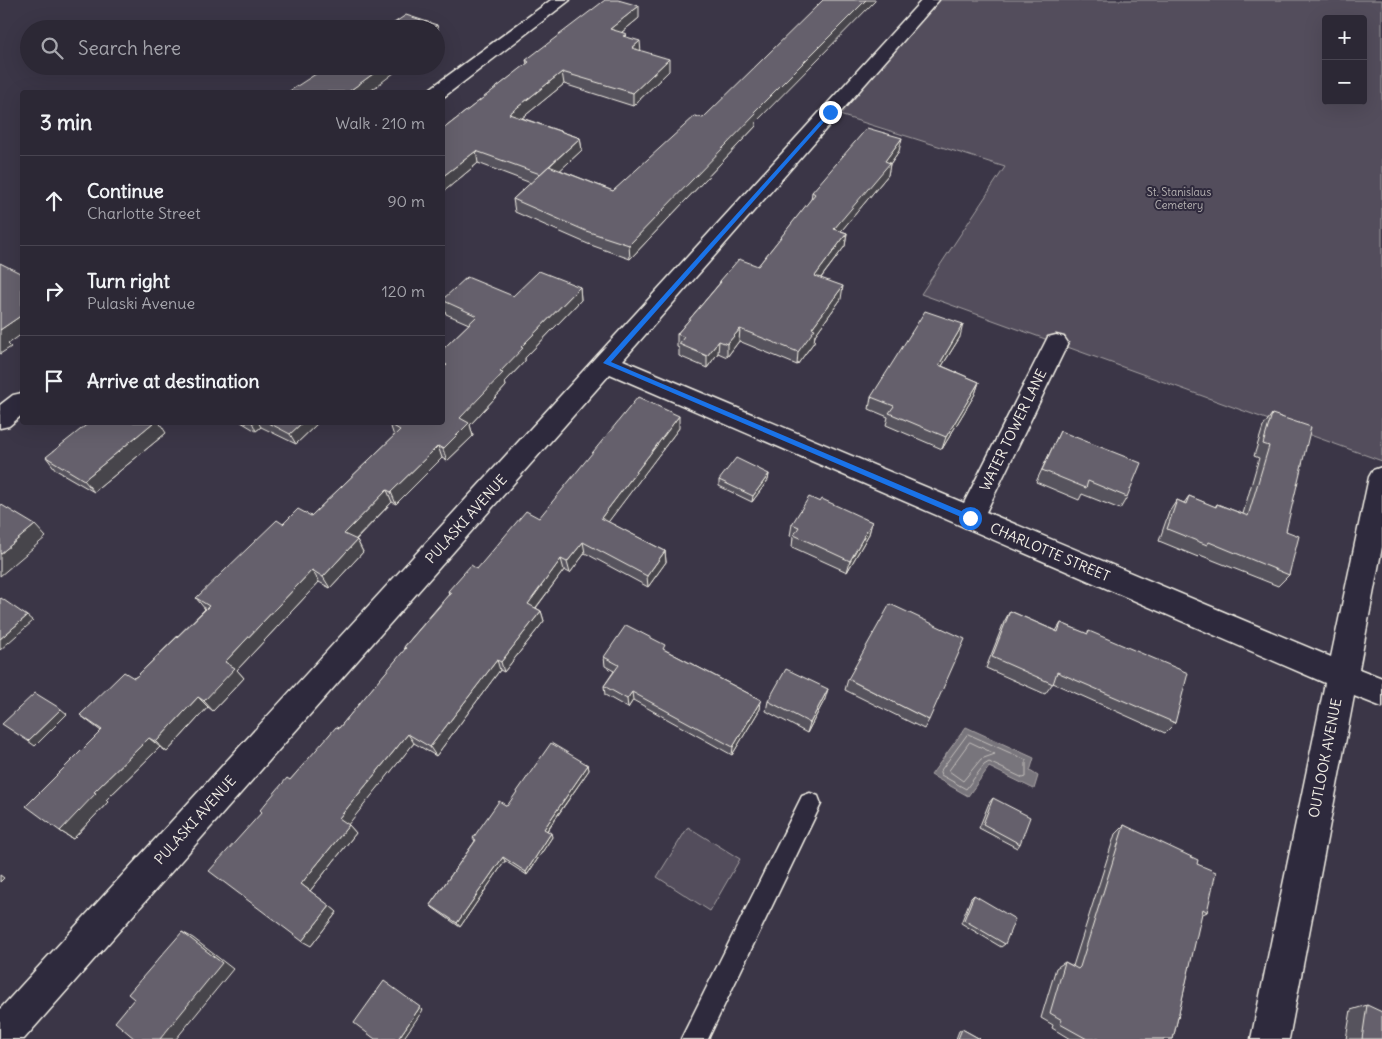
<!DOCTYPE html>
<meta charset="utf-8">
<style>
:root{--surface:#2c2835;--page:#383441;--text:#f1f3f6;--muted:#a6a6ad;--line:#484450}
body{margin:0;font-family:Delius,sans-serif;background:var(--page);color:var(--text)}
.controls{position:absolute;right:15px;top:15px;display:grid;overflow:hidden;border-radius:5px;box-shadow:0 5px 20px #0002}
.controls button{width:45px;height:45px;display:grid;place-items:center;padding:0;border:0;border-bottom:1px solid var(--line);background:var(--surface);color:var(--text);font:25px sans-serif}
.stop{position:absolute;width:15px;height:15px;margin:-11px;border:4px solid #1a73e8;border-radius:50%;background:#fff}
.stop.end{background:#1a73e8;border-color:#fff;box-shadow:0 1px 5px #0008}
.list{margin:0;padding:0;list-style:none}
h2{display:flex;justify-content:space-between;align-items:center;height:65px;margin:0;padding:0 20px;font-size:21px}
h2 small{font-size:16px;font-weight:400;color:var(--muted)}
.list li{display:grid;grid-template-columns:32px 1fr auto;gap:15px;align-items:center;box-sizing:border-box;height:90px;padding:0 20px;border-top:1px solid var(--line)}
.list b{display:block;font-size:19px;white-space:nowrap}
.list p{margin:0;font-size:16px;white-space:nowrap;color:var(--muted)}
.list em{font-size:16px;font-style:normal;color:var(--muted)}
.icon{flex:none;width:28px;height:28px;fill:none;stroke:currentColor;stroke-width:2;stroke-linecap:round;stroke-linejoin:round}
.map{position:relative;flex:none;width:1382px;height:1039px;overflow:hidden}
.search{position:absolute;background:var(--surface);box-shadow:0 5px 20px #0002;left:20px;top:20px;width:425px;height:55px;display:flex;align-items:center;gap:12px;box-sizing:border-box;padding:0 18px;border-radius:28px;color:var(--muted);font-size:19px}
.panel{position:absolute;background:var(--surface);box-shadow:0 5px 20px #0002;left:20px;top:90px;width:425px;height:335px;border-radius:5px}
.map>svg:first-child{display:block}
.green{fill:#534e5c;stroke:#a4a0a2;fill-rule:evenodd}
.water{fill:#78747b;stroke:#aaa6a7}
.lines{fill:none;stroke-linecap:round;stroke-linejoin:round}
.shore{stroke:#c2bfbc;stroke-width:1}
.service-casing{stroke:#f4f1e8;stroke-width:3}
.minor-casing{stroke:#f4f1e8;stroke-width:3}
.service{fill:#2f2a3d;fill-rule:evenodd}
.minor{fill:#2f2a3d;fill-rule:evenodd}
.wall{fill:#57535d;stroke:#f4f1e8}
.shaded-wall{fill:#47444c;stroke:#f4f1e8}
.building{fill:#65616c;stroke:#f4f1e8}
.route{fill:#1a73e8}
.labels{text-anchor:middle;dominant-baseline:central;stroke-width:4;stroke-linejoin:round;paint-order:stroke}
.far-park-label{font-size:11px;fill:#bcb8b7;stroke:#2f2a3d}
.street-label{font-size:14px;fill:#f4f1e8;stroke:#2f2a3d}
</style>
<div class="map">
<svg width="1382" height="1039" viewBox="0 0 1382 1039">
<rect width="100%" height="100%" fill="#3b3647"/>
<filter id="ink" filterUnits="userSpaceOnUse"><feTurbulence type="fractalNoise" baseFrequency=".02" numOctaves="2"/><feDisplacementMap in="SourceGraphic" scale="10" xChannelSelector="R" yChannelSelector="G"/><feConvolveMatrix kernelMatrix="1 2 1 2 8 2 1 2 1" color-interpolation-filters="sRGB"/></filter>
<g filter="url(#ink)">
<g class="green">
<path d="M931 0H1382V461L921 294 1005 167 830 112ZM1326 19H1363V101H1326Z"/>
<path d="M688 827 740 859 710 911 657 877Z"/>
</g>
<path class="water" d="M966 727 1034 758 1030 771 1038 776 1034 789 989 767 968 796 931 775Z"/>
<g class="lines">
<g class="shore">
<path d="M968 734 1026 760V777L1023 778 989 762 984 765 966 789 941 775 940 772Z"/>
<path d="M970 742 995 754 981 759 963 781 949 771Z"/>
</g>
<defs>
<path id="service" d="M810 793 818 796 821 804 708 1039H681L802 796Z"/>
<g id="minor">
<path d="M551 0H570L445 96H442V92H429L431 88Z"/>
<path d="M922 0H939L623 360 964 503 1048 337 1056 335 1064 337 1068 343 986 512 1331 657 1369 477 1373 470 1382 467V547L1359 669 1382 678V707L1354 696 1289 1039H1251L1325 683 610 374 24 1039H0V1009Z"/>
<path d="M22 393V415L9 426 0 428V405L13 395Z"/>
</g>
</defs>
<use href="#service" class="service-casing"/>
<use href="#minor" class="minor-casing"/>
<use href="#service" class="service"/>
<use href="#minor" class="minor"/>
</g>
<g class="wall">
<path d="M639 18 622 32 640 50 669 71 633 106 564 84 522 118 580 138 582 150 560 170 613 191 703 118 756 122V126L630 259 588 244 515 212 513 199 531 183 478 163 442 193V130L527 64 526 60Z"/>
<path d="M899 151 890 164 888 175 841 231 847 233 845 246 821 278 841 299 815 335 814 342 797 365 739 341 727 357 718 353 707 368 679 356V348L677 347V334L719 284 720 281 758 266 811 200 812 192Z"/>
<path d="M580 287 581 300 525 358V361L505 382 506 386 470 425 473 436 447 461 442 458 396 504 392 502 356 540H357L363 552 330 588 319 582 237 670 244 678 213 711 208 707 167 752 160 747 106 800 108 802 73 839 60 831 101 731 80 715 134 678 137 676 205 609 196 598 283 524 311 516 394 436 390 424 442 422V350L469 324 446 314 442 300 513 296Z"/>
<path d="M960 337 942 366 979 382 975 394 942 449 886 425 888 417 869 409 871 397Z"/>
<path d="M1272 414 1286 531 1289 575 1278 586 1200 555 1198 557 1159 541 1169 512 1177 500 1184 503 1189 496 1215 507 1217 504 1243 514 1259 458 1254 456 1263 427Z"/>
<path d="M241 422H319L296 444 261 427 256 431Z"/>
<path d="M679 428 608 522 665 551 666 562 648 587 585 553 570 573 564 570 536 608 541 611 544 621 504 672 500 670 436 756 414 743 348 824 356 833 310 891 337 912 311 946 290 780 339 728 405 650 404 647 449 594 448 591 477 569 539 518Z"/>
<path d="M1060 431 1127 497 1120 509 1082 494 1079 500 1036 482Z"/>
<path d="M166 433 94 492 56 470 46 457Z"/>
<path d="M769 474 768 480 752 502 719 486V480Z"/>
<path d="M820 502 872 522 869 534 847 572 792 547 793 537 790 536 792 524Z"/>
<path d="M1010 611 1056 631 1061 623 1087 634 1089 631 1175 723 1165 733 1053 683 1045 694 986 668 1004 622Z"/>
<path d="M665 650 761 700 760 709 732 755 633 700 628 708 605 695 604 686 614 671 605 666 604 657Z"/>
<path d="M848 679 929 720 924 729 845 690Z"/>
<path d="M825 699 807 733 766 711 768 701Z"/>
<path d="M588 765 589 770 547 831 552 837 527 875 505 861 460 927 433 908 430 905 475 841 473 838 507 806Z"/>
<path d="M993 798 1020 844 1017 848 979 828 989 803Z"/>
<path d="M1124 825 1197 864 1207 912 1201 915 1173 1039H1070L1052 1028 1053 1025 1041 1018 1056 968 1065 962 1073 966 1115 834Z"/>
<path d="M974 895 1005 944 1001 947 961 923 971 898Z"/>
<path d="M1367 1005 1382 1039H1346L1351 1010Z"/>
<path d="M962 1029 980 1039H956L959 1031Z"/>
</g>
<g class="shaded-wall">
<path d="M866 0H876L756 122V126L630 259 629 245 754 112Z"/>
<path d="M639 6V18L611 41 610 29Z"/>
<path d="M437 25 440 37 436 39V29H431Z"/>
<path d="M640 41 641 53 632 48Z"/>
<path d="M669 59V71L633 106V93Z"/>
<path d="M384 66H403L369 92H348Z"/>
<path d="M562 72 564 84 511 127 509 114Z"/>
<path d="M580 138 582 150 542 187 541 174Z"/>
<path d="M902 138 899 151 890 164 888 175 832 242 834 229Z"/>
<path d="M476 151 478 163 442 193V177Z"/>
<path d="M847 233 845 246 813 288 815 276Z"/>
<path d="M843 286 841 299 815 335 814 342 797 365 798 352 812 328Z"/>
<path d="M580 287 581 300 525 358V361L505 382 506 386 470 425 473 436 447 461 443 449 460 418 521 347Z"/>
<path d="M22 315V334L8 344 11 347 0 354V330Z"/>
<path d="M963 324 960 337 935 377 939 365Z"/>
<path d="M740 329 739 341 727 357V344Z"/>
<path d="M719 341 718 353 707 368V356Z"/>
<path d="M979 382 975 394 942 449 946 437Z"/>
<path d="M679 416V428L603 529 601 518Z"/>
<path d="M154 422H159L166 433 94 492 84 480Z"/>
<path d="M252 422H258L261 427 256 431Z"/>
<path d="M303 422H319L296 444 290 434Z"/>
<path d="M438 446 442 458 396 504 391 492Z"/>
<path d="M769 474 768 480 752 502 753 496Z"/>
<path d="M387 490 392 502 350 545 344 534Z"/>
<path d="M872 522 869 534 847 572 850 561Z"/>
<path d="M35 525 46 537 0 576V554Z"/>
<path d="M357 540 363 552 330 588 323 577Z"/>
<path d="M583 542 585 553 570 573 567 562Z"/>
<path d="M665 551 666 562 648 587 647 576Z"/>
<path d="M561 559 564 570 531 614 528 604Z"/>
<path d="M312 570 319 582 237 670 244 678 213 711 204 701 225 662Z"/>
<path d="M541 611 544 621 504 672 501 662Z"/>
<path d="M27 616 33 621 0 650V639Z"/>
<path d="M497 660 500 670 436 756 430 747Z"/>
<path d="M828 689 825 699 807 733 810 723Z"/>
<path d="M632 692 633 700 628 708 627 699Z"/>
<path d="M198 697 208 707 167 752 156 742Z"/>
<path d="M761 700 760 709 732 755 733 747Z"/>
<path d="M61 709 67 714 35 746 28 741Z"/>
<path d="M408 734 414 743 347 826 339 818Z"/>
<path d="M149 738 160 747 106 800 108 802 73 839 60 831 94 792Z"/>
<path d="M588 765 589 770 545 833 544 829Z"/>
<path d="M349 825 356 833 310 891 301 884Z"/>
<path d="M551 833 552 837 527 875 526 872Z"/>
<path d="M503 857 505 861 460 927 457 923Z"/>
<path d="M0 875 4 878 0 882Z"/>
<path d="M330 906 337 912 311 946 302 941Z"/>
<path d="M182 932 193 938 233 969 176 1039H160Z"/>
<path d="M420 1007 423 1010 403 1039H398Z"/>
</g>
<g class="building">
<path d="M605 0H618L639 6 610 29 627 34 623 36 640 41 632 48 669 59 633 93 562 72 509 114 580 138 540 174 476 151 442 177V130L529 62 526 60Z"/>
<path d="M823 0H866L754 112 757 113 629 245 586 231 513 199 549 166 613 191 695 116 703 118Z"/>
<path d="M406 15 437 25 431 29H385Z"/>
<path d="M328 66H384L348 92H288Z"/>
<path d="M867 128 902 138 885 161 890 163 834 229 847 233 815 276 843 286 812 328 815 329 798 352 740 329 727 344 719 341 707 356 679 344 684 337 677 334 721 282 720 281 739 259 758 266 815 194 812 192Z"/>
<path d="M0 263 22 274V315L0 330Z"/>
<path d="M539 271 580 287 521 347 523 348 500 372 503 373 460 418 469 423 443 449 438 446 391 492 387 490 344 534 357 540 323 577 312 570 225 662 235 668 204 701 198 697 156 742 149 738 94 792 96 793 60 831 26 806 102 730 80 715 124 672 134 678 137 676 209 606 196 598 277 520 283 524 298 509 311 516 400 430 390 424 392 422H442V369L447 365 442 363V350L477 316 442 300 467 277 513 296Z"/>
<path d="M925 311 963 324 939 365 979 382 946 437 889 413 894 406 871 397Z"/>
<path d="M638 397 679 416 601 518 665 551 647 576 583 542 567 562 561 559 528 604 541 611 501 662 497 660 430 747 408 734 339 818 349 825 301 884 330 906 302 941 209 871 262 812 260 810 287 778 290 780 336 727 339 728 406 648 404 647 451 593 448 591 471 565 477 569 526 511 539 518Z"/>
<path d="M1272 414 1311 427 1286 531 1299 536 1289 575 1209 542 1207 545 1167 529 1177 500 1186 504 1189 496 1216 507 1217 504 1248 516 1269 446 1263 444Z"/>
<path d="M90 422H154L84 480 46 457Z"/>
<path d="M267 422H303L290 434Z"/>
<path d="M1060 431 1141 463 1127 497 1088 481 1086 488 1042 470Z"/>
<path d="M736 458 769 474 753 496 719 480Z"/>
<path d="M809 497 820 502 822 499 872 522 850 561 794 535 799 527 792 524Z"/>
<path d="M0 504 35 525 0 554Z"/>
<path d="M1 598 27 616 0 639V599Z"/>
<path d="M890 604 965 639 929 720 848 679Z"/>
<path d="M1010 611 1058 632 1061 623 1088 634 1089 631 1188 673 1175 723 1057 672 1053 684 992 657Z"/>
<path d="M626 625 665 645 663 649 761 700 733 747 632 692 627 699 604 686 619 665 604 657Z"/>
<path d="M786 669 828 689 810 723 768 701Z"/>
<path d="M35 693 61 709 28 741 2 724Z"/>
<path d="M551 743 588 765 544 829 551 833 526 872 503 857 457 923 430 905 476 840 473 838 499 801 507 806Z"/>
<path d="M993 798 1030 817 1020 844 983 824Z"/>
<path d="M1124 825 1198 860 1197 864 1216 872 1207 912 1203 909 1173 1039H1087L1060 1024 1062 1020 1050 1013 1065 962 1078 969 1080 967Z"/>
<path d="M974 895 1015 919 1005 944 964 920Z"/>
<path d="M182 932 222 963 160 1039H135L115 1022 134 999 128 994Z"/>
<path d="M384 981 420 1007 398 1039H375L354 1023Z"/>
<path d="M1367 1005 1382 1012V1039H1362Z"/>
<path d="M962 1029 980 1039H958Z"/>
</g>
</g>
<path class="route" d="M830 110 832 113 611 362 973 516V520H968L603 363Z"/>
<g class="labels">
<g class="far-park-label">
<text x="1179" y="192">St. Stanislaus<tspan x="1179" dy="13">Cemetery</tspan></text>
</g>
<g class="street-label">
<text transform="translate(1013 430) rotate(-64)">WATER TOWER LANE</text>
<text transform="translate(466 519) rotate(-48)">PULASKI AVENUE</text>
<text transform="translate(1050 552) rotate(23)">CHARLOTTE STREET</text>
<text transform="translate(1325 758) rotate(-79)">OUTLOOK AVENUE</text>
<text transform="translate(195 820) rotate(-48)">PULASKI AVENUE</text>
</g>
</g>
</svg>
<div class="controls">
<button>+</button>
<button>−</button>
</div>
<div class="stop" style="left:970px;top:518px"></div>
<div class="stop end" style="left:830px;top:112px"></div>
<div class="search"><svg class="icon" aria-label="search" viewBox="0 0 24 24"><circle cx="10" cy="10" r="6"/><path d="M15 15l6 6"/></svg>Search here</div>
<section class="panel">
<h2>3 min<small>Walk · 210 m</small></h2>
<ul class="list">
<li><svg class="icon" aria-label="ahead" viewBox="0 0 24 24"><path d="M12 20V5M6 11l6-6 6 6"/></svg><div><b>Continue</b><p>Charlotte Street</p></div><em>90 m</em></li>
<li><svg class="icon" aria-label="right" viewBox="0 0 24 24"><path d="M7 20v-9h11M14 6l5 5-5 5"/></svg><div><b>Turn right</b><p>Pulaski Avenue</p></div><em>120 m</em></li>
<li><svg class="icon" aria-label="arrive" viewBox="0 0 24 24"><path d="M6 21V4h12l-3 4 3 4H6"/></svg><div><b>Arrive at destination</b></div></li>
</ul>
</section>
</div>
